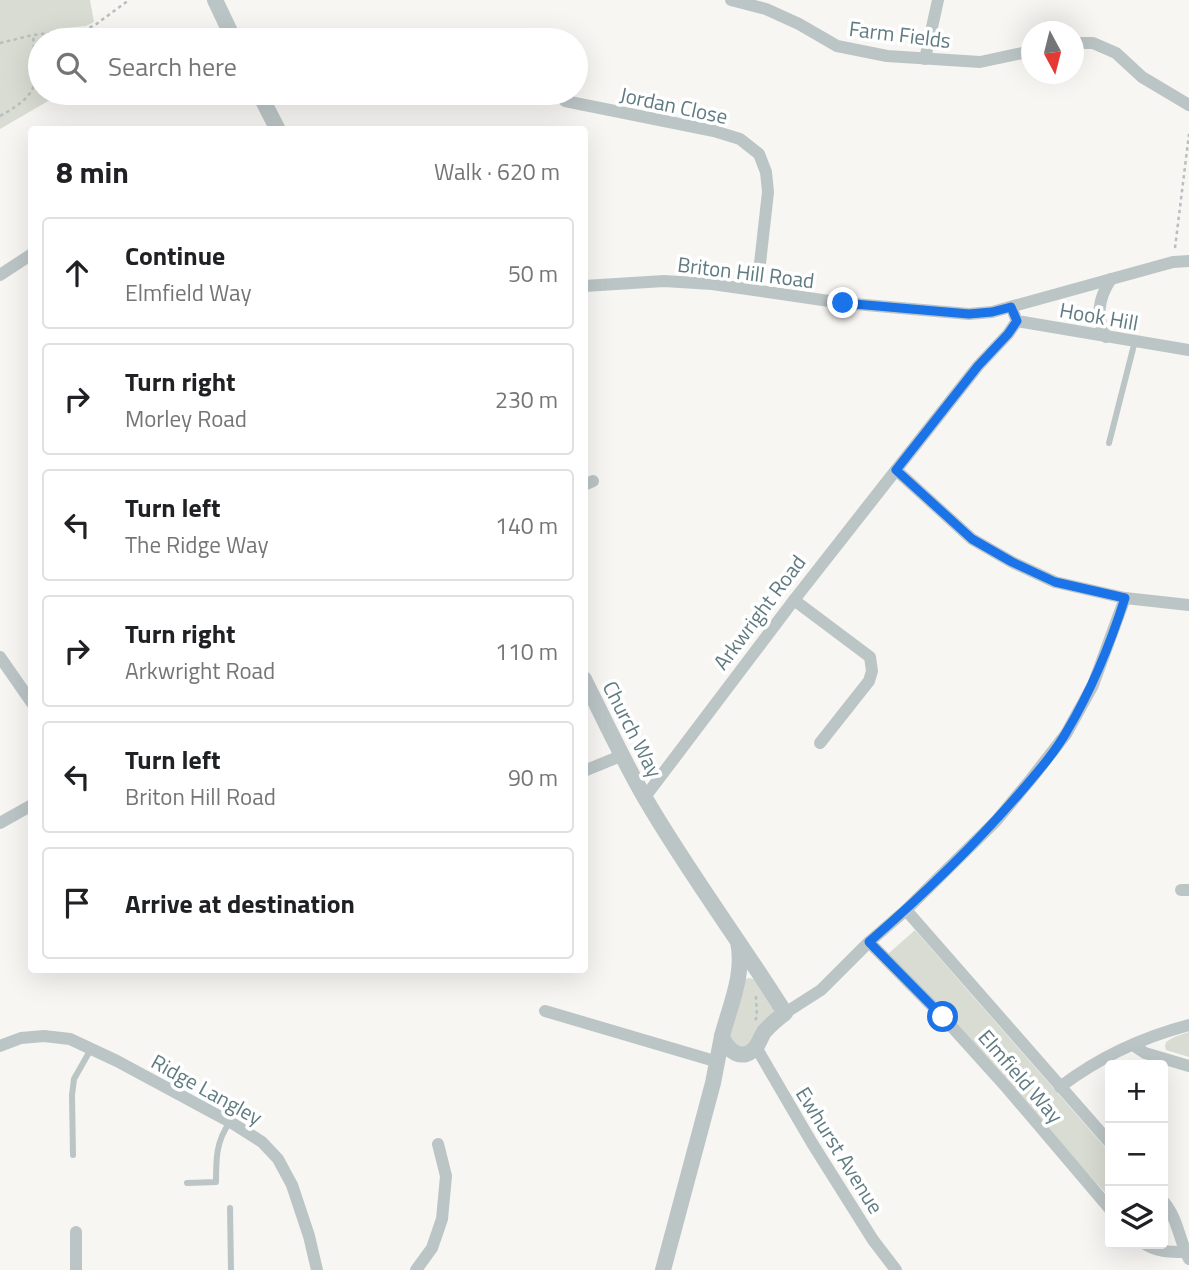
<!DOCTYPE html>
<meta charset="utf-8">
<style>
:root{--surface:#fff;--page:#f6f6f6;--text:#202124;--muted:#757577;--line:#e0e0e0}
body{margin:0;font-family:"Titillium Web",sans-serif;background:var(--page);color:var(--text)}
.controls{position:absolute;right:21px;bottom:21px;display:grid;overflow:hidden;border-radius:7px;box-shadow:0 7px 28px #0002}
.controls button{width:63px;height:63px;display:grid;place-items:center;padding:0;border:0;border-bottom:2px solid var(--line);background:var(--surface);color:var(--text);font:35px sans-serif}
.compass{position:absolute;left:1021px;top:21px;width:63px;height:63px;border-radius:50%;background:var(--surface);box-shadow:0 7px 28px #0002;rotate:173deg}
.stop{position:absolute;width:21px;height:21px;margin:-16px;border:5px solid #1a73e8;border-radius:50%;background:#fff}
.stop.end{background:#1a73e8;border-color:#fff;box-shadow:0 2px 7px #0008}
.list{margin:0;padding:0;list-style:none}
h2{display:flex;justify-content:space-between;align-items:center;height:91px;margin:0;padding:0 28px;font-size:30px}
h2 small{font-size:23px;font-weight:400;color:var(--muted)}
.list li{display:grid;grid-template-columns:46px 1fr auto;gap:21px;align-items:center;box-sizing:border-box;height:112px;margin:0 14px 14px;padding:0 14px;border:2px solid var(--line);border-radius:7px}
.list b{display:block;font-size:26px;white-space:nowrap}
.list p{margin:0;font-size:23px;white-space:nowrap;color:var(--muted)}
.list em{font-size:23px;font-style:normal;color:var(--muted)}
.icon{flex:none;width:38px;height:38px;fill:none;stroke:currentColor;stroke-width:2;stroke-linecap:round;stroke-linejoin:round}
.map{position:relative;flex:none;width:1189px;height:1270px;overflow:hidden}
.search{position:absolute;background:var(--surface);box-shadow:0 7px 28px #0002;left:28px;top:28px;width:560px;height:77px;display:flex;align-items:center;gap:18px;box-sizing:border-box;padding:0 24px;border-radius:38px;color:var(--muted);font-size:26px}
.panel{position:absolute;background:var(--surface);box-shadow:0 7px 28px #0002;left:28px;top:126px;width:560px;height:847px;border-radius:7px}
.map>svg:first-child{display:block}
.green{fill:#d8dcd2}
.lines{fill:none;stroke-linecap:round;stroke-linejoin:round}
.path{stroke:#b9bec0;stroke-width:2.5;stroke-dasharray:3.5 3.5;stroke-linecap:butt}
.service{stroke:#bcc5c6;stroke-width:6}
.minor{stroke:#bcc5c6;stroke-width:12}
.tertiary{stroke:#bcc5c6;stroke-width:16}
.route{stroke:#1a73e8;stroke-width:9}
.labels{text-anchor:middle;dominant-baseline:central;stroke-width:7;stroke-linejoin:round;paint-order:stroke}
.street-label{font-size:21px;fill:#5f7b81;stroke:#fff}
</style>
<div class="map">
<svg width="1189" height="1270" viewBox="0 0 1189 1270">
<rect width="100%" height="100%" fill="#f7f6f3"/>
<g class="green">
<path d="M0 0H90L94 22 86 26 56 29 57 40H40V93H62L0 129Z"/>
<path d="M915 930 1110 1153V1198L888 954Z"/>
<path d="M750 978 755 980 775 1009 771 1016 762 1022 756 1039 739 1051 727 1033 745 979Z"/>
<path d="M1189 1032V1057L1166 1050 1165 1046 1166 1042 1174 1037Z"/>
</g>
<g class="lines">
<g class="path">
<path d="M0 43 33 35 86 29 95 25 129 0"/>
<path d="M0 116C45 91 36 81 33 35"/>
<path d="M1175 248 1189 134"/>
<path d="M755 1020 757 1017 756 996"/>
</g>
<g class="service">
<path d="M1109 443 1135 341"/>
<path d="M73 1155 72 1095 74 1079 91 1049"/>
<path d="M187 1183 216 1182C216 1159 216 1141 230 1122"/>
<path d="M230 1208 231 1270"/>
</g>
<g class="minor">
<path d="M731 0 766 9 799 24 837 46 887 56 980 62 1032 51"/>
<path d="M1074 43H1093L1116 53 1142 77 1189 105"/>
<path d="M925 59 938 0"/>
<path d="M565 101 714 131 740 139 759 154 766 172 768 192 757 290"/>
<path d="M0 275 32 254"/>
<path d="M584 286 664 281 712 284 843 303 969 314 992 312 1173 262 1189 261"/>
<path d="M1014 314 1017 321 1189 350"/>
<path d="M1106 337C1095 317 1099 297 1111 279"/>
<path d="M896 470 972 539 1012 562 1055 582 1125 598 1189 605"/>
<path d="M584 485 593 481"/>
<path d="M794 600 870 657 872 671 869 681 820 743"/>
<path d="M0 657 32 703"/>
<path d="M584 771 623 755"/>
<path d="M645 797 794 600 896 470 978 366 1008 334 1017 321"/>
<path d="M0 823 32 805"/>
<path d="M1181 890H1189"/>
<path d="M906 910 1110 1143"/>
<path d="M869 942 943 1017 1007 1088 1110 1209"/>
<path d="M545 1011 718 1062"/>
<path d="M785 1013 821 990 869 942 906 910 996 821 1031 779 1066 734 1093 685 1125 598"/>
<path d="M1133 1045 1145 1053 1189 1066"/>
<path d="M0 1046 21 1038 44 1036 70 1039 117 1061 232 1123 262 1142 278 1159 292 1185 309 1236 317 1270"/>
<path d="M756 1047 812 1143 873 1240 896 1270"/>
<path d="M1060 1087C1098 1058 1143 1037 1189 1025"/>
<path d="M1163 1201C1178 1218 1179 1240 1189 1259"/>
<path d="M76 1232V1270"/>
<path d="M1145 1244C1157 1252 1171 1252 1185 1252"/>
<path d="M416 1270 432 1248 442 1219 446 1176 438 1144"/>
</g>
<g class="tertiary">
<path d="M215 0 234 40"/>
<path d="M259 93 278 130"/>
<path d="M584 679C604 719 623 760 645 798 688 872 740 941 785 1013 777 1019 770 1025 764 1032 761 1037 759 1043 756 1047 743 1063 727 1051 722 1036 730 1006 745 973 738 942"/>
<path d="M663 1270 713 1083 722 1036"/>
</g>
</g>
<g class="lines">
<path class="route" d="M843 303 969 314 992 312 1011 307 1017 321 1008 334 978 366 896 470 972 539 1012 562 1055 582 1125 598C1110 645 1092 689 1067 731 1054 754 1035 775 1018 795 972 848 922 896 869 942L943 1017"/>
</g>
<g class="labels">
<g class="street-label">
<text transform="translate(900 34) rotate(7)">Farm Fields</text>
<text transform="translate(674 105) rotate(12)">Jordan Close</text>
<text transform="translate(746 272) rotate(7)">Briton Hill Road</text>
<text transform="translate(1099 316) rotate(10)">Hook Hill</text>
<text transform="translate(759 612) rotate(-53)">Arkwright Road</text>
<text transform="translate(633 729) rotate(63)">Church Way</text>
<text transform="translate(1021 1076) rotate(49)">Elmfield Way</text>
<text transform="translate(207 1089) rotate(29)">Ridge Langley</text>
<text transform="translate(840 1150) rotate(58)">Ewhurst Avenue</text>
</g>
</g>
</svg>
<div class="controls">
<button>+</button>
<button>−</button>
<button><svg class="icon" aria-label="layers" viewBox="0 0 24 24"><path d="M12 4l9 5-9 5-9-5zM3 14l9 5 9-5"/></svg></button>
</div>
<svg class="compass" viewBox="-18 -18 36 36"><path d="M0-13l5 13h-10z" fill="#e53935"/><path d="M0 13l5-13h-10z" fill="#757577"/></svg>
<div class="stop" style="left:943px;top:1017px"></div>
<div class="stop end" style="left:843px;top:303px"></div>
<div class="search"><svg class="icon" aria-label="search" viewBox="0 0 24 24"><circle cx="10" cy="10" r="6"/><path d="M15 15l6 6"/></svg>Search here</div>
<section class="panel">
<h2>8 min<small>Walk · 620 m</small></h2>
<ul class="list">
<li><svg class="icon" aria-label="ahead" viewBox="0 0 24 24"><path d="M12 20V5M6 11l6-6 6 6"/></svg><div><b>Continue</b><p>Elmfield Way</p></div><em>50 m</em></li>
<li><svg class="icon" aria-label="right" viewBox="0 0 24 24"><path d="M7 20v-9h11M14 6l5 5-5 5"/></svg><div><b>Turn right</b><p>Morley Road</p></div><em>230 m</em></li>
<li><svg class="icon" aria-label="left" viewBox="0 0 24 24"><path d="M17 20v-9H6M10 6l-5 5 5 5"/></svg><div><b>Turn left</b><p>The Ridge Way</p></div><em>140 m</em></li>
<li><svg class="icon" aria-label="right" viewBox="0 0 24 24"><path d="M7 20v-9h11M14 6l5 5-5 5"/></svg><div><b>Turn right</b><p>Arkwright Road</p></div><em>110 m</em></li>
<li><svg class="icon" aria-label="left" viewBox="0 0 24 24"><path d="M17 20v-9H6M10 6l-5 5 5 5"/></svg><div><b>Turn left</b><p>Briton Hill Road</p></div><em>90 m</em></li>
<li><svg class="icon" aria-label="arrive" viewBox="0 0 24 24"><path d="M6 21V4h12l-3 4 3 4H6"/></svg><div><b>Arrive at destination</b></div></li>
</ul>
</section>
</div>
